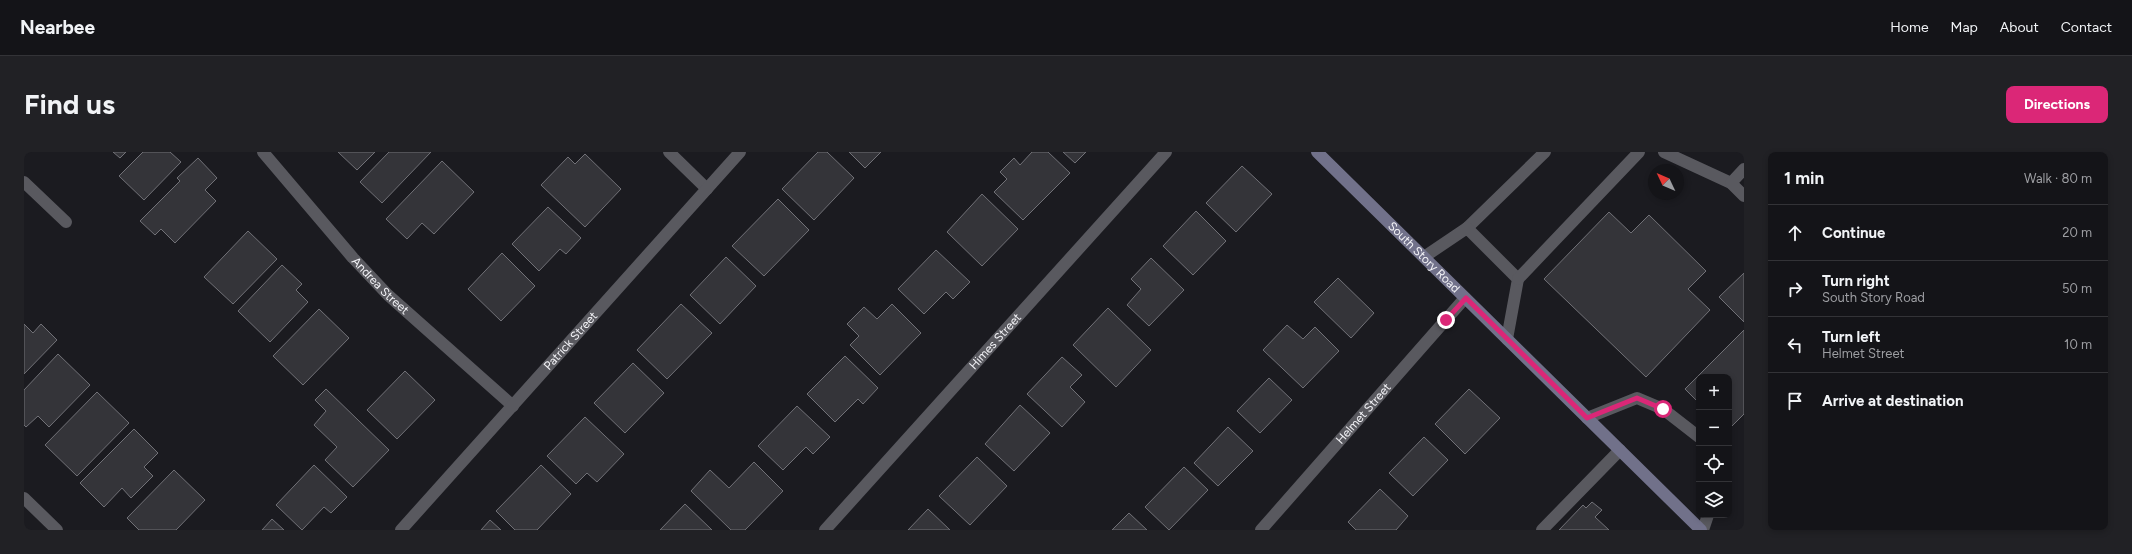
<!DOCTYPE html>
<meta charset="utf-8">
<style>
:root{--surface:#141418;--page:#212125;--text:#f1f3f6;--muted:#9d9ea2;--line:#333337;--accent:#db2777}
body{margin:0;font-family:Figtree,sans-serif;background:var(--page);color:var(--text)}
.controls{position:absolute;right:12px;bottom:12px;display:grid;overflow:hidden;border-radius:8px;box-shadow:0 2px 6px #0003}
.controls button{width:36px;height:36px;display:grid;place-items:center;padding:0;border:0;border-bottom:1px solid var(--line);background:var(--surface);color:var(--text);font:20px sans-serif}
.compass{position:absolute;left:1624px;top:12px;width:36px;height:36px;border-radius:50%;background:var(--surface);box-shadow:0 2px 6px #0003;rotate:314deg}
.stop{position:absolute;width:12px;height:12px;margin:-9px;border:3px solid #db2777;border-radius:50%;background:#fff}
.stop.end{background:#db2777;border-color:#fff;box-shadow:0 1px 4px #0008}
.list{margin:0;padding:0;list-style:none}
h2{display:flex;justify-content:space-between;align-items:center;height:52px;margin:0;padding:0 16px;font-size:17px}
h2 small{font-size:13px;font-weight:400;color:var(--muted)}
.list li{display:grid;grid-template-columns:26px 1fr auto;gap:12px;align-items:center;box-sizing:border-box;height:56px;padding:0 16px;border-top:1px solid var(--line)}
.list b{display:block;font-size:15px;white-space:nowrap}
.list p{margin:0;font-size:13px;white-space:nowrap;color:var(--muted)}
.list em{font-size:13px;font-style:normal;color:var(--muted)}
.icon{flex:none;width:22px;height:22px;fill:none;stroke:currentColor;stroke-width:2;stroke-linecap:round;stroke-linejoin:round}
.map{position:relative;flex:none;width:1720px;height:378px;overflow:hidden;border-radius:8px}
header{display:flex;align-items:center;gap:24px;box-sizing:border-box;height:56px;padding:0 20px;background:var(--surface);border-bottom:1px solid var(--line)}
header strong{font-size:19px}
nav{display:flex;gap:22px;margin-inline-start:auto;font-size:14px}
.intro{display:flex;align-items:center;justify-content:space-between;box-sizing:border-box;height:96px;padding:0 24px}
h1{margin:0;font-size:28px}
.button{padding:10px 18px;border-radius:8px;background:var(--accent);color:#fff;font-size:14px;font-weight:700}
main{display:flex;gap:24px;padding:0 24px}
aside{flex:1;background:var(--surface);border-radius:8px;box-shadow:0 2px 6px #0003}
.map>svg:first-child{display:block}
.building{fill:#343439;stroke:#717177}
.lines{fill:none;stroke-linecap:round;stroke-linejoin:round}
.lane{stroke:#59595f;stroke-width:12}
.street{stroke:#59595f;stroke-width:12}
.secondary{stroke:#71718a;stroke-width:12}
.route{stroke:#db2777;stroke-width:5}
.labels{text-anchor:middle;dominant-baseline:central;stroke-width:3;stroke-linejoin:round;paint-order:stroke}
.street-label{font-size:12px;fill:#f3f3f7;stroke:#1b1b20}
</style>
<header>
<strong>Nearbee</strong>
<nav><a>Home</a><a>Map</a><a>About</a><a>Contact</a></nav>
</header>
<div class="intro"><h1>Find us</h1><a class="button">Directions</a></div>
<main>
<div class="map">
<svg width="1720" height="378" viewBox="0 0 1720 378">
<rect width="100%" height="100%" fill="#1b1b20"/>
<g class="building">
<path d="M89 0H102L96 6Z"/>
<path d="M119 0H146L157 10 120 48 95 24Z"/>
<path d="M314 0H351L333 18Z"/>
<path d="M365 0H407L358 51 336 30Z"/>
<path d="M794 0H803L830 26 790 68 758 37Z"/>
<path d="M825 0H857L841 16Z"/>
<path d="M1008 0H1024L1046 21 999 68 970 40 983 27 976 20 990 6 996 13Z"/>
<path d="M1039 0H1062L1051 11Z"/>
<path d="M561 2 597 37 561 75 517 33 544 5 551 12Z"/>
<path d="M174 6 193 26 181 38 192 49 151 91 137 77 131 83 116 69 156 29 153 26Z"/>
<path d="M418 9 450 40 410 82 398 71 383 87 362 67Z"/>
<path d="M1218 14 1248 42 1212 80 1182 51Z"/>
<path d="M958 42 994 77 958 114 923 80Z"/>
<path d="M754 47 785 78 740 124 708 94Z"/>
<path d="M524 55 557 86 542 102 536 97 515 119 488 92Z"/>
<path d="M1172 59 1202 89 1169 123 1139 94Z"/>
<path d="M1585 60 1607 81 1625 63 1682 119 1664 137 1686 158 1622 225 1520 127Z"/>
<path d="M224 79 253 107 209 152 180 125Z"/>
<path d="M912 98 946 130 929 147 922 140 900 162 874 137Z"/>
<path d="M478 101 511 134 477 169 444 137Z"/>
<path d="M702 105 732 134 696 172 666 143Z"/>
<path d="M1127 106 1160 138 1125 174 1103 153 1117 137 1107 127Z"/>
<path d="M258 113 278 132 272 138 284 150 246 190 214 159Z"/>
<path d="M1720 121V170L1695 145Z"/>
<path d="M1314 126 1350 161 1327 186 1290 150Z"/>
<path d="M657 152 688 181 643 227 613 198Z"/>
<path d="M868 152 897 181 856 223 826 193 835 184 823 172 840 155 853 167Z"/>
<path d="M1084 156 1127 198 1092 235 1049 193Z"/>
<path d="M295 157 325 186 279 233 249 204Z"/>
<path d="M0 172 9 181 17 172 33 188 0 222Z"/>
<path d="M1263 173 1279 187 1291 175 1315 199 1279 236 1239 198Z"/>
<path d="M1720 178V262L1705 277V225H1675V251L1661 237Z"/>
<path d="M34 202 66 233 25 275 14 264 2 275 0 273V238Z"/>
<path d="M821 204 854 236 839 252 834 247 811 270 783 242Z"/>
<path d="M1038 205 1058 223 1046 235 1061 250 1038 275 1003 242Z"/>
<path d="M609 211 640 241 601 281 570 251Z"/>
<path d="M381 219 411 248 373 287 343 258Z"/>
<path d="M1245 226 1268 248 1236 281 1213 259Z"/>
<path d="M302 237 365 298 329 335 301 308 313 295 290 273 302 259 291 248Z"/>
<path d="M1445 237 1476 266 1441 302 1411 272Z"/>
<path d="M73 240 105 271 53 324 21 293Z"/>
<path d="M996 253 1026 281 990 319 961 292Z"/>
<path d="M773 254 806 285 789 302 782 295 759 318 734 294Z"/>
<path d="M561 265 600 302 573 330 563 321 552 332 523 304Z"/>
<path d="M1204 275 1229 299 1194 334 1170 311Z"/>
<path d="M110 277 134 301 120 315 129 324 107 346 98 336 80 355 56 331Z"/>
<path d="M1400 285 1424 308 1389 344 1365 321Z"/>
<path d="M953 305 983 334 946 373 915 344Z"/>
<path d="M730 310 759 339 721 378H707L667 339 686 318 705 336Z"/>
<path d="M290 313 323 345 307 361 300 355 278 378 252 353Z"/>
<path d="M517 313 547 342 513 378H491L472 359Z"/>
<path d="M1160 315 1184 338 1145 378 1121 355Z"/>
<path d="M150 318 181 348 152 378H115L103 366Z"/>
<path d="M1356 337 1384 364 1372 378H1332L1324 370Z"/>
<path d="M1568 350 1578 358 1571 365 1585 378H1535L1559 353 1562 356Z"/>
<path d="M661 352 688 378H636Z"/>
<path d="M904 357 926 378H884Z"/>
<path d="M1105 361 1123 378H1088Z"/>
<path d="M248 367 260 378H238Z"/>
<path d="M466 368 477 378H457Z"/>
</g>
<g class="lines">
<g class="lane">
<path d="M1640 0 1707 31"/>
<path d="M1720 17 1707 31 1720 44"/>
<path d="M0 30 42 70"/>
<path d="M1443 76 1521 0"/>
<path d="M1400 105 1443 76 1494 127 1483 187"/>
<path d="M1494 127 1615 0"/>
<path d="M1563 266 1613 246 1639 257 1675 285"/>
<path d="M1518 378 1596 298"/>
<path d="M1679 378 1684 363"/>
</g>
<g class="street">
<path id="s1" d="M239 0 329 106 364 143 489 254"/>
<path d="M645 0 683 37"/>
<path d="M0 346 33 378"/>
<path id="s2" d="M377 378 716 0"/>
<path id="s3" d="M801 378 1142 0"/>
<path id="s4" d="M1237 378 1441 146"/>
</g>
<path class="secondary" id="s5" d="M1293 0 1677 378"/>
</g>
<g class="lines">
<path class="route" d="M1422 168 1442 146 1563 266 1613 246 1639 257"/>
</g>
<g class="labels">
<g class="street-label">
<text stroke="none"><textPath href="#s5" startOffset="150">South Story Road</textPath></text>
<text stroke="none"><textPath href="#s1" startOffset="178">Andrea Street</textPath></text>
<text stroke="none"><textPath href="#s2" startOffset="254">Patrick Street</textPath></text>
<text stroke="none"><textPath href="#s3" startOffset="254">Himes Street</textPath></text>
<text stroke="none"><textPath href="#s4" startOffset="155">Helmet Street</textPath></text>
</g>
</g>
</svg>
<div class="controls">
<button>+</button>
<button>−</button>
<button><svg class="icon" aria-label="locate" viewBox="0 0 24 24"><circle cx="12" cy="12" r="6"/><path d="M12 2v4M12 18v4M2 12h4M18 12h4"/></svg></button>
<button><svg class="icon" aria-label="layers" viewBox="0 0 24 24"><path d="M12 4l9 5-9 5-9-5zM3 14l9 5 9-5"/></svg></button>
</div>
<svg class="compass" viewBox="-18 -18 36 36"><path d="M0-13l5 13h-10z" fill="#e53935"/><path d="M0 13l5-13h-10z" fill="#9d9ea2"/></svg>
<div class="stop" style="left:1639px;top:257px"></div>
<div class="stop end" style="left:1422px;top:168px"></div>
</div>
<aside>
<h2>1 min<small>Walk · 80 m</small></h2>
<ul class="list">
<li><svg class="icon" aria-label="ahead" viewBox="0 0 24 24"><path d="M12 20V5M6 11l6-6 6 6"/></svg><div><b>Continue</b></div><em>20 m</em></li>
<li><svg class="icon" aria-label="right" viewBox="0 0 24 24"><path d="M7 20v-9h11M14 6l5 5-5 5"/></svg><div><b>Turn right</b><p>South Story Road</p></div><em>50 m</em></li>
<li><svg class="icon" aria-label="left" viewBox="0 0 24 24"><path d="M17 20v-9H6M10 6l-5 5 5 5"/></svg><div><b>Turn left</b><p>Helmet Street</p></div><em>10 m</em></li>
<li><svg class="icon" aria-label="arrive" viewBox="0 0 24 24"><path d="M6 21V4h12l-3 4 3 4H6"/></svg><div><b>Arrive at destination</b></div></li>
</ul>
</aside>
</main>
